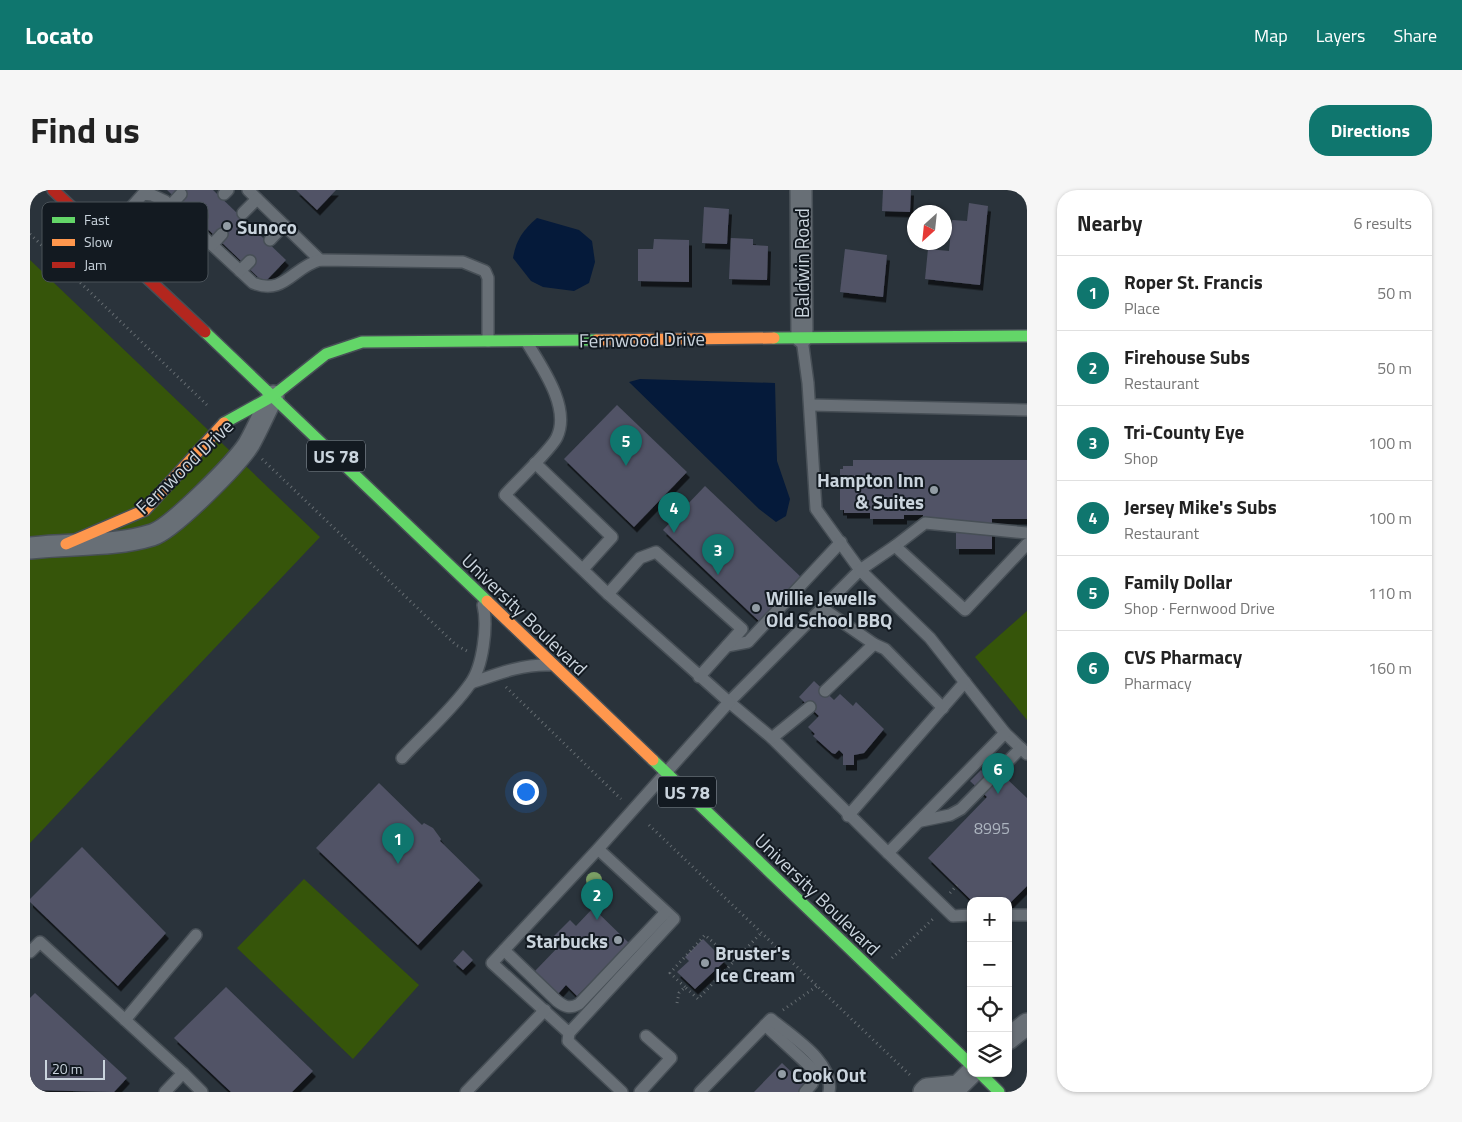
<!DOCTYPE html>
<meta charset="utf-8">
<style>
:root{--surface:#fff;--page:#f6f6f6;--text:#222;--muted:#767676;--line:#e0e0e0;--accent:#0f766e}
body{margin:0;font-family:"Titillium Web",sans-serif;background:var(--page);color:var(--text)}
.controls{position:absolute;right:15px;bottom:15px;display:grid;overflow:hidden;border-radius:10px;box-shadow:0 1px 4px #0004}
.controls button{width:45px;height:45px;display:grid;place-items:center;padding:0;border:0;border-bottom:1px solid var(--line);background:var(--surface);color:var(--text);font:25px sans-serif}
.compass{position:absolute;left:877px;top:15px;width:45px;height:45px;border-radius:50%;background:var(--surface);box-shadow:0 1px 4px #0004;rotate:207deg}
.scale{position:absolute;left:15px;bottom:12px;width:60px;box-sizing:border-box;padding-left:5px;border:2px solid #cad4dd;border-top:0;font-size:14px;line-height:18px;white-space:nowrap;color:#cad4dd;-webkit-text-stroke:4px #131a21;paint-order:stroke}
.you{position:absolute;left:495px;top:601px;width:18px;height:18px;margin:-12px;border:4px solid #fff;border-radius:50%;background:#1a73e8;box-shadow:0 0 0 8px #1a73e833}
.badge{display:grid;place-items:center;width:32px;height:32px;border-radius:50%;background:var(--accent);color:#fff;font-size:16px;font-weight:700}
.pin{position:absolute;translate:-50% -41px;filter:drop-shadow(0 1px 2px #0008)}
.pin::after{content:'';position:absolute;top:26px;width:18px;height:15px;background:inherit;clip-path:polygon(0 0,100% 0,50% 100%)}
.list{margin:0;padding:0;list-style:none}
h2{display:flex;justify-content:space-between;align-items:center;height:65px;margin:0;padding:0 20px;font-size:21px}
h2 small{font-size:16px;font-weight:400;color:var(--muted)}
.list li{display:grid;grid-template-columns:32px 1fr auto;gap:15px;align-items:center;box-sizing:border-box;height:75px;padding:0 20px;border-top:1px solid var(--line)}
.list b{display:block;font-size:19px;white-space:nowrap}
.list p{margin:0;font-size:16px;white-space:nowrap;color:var(--muted)}
.list em{font-size:16px;font-style:normal;color:var(--muted)}
.icon{flex:none;width:28px;height:28px;fill:none;stroke:currentColor;stroke-width:2;stroke-linecap:round;stroke-linejoin:round}
.map{position:relative;flex:none;width:997px;height:902px;overflow:hidden;border-radius:20px}
header{display:flex;align-items:center;gap:30px;box-sizing:border-box;height:70px;padding:0 25px;background:var(--accent);color:#fff}
header strong{font-size:24px}
nav{display:flex;gap:28px;margin-inline-start:auto;font-size:18px}
.intro{display:flex;align-items:center;justify-content:space-between;box-sizing:border-box;height:120px;padding:0 30px}
h1{margin:0;font-size:35px}
.button{padding:12px 22px;border-radius:20px;background:var(--accent);color:#fff;font-size:18px;font-weight:700}
main{display:flex;gap:30px;padding:0 30px}
aside{flex:1;background:var(--surface);border-radius:20px;box-shadow:0 1px 4px #0004}
.map>svg:first-child{display:block}
.green{fill:#36550a}
.water{fill:#051a3a}
.building{fill:#515366;filter:url(#shadow)}
.lines{fill:none;stroke-linecap:round;stroke-linejoin:round}
.lane-casing{stroke:#474f56;stroke-width:14}
.street-casing{stroke:#474f56;stroke-width:24}
.fast-casing{stroke:#474f56;stroke-width:14}
.slow-casing{stroke:#474f56;stroke-width:14}
.jam-casing{stroke:#474f56;stroke-width:14}
.path{stroke:#666d72;stroke-width:3;stroke-dasharray:1 4;stroke-linecap:butt}
.lane{stroke:#686f76;stroke-width:11}
.street{stroke:#686f76;stroke-width:21}
.fast{stroke:#63d668;stroke-width:11}
.slow{stroke:#ff974d;stroke-width:11}
.jam{stroke:#b3261e;stroke-width:11}
.tree{fill:#7b9e64}
.poi-dot{fill:#929ca4;stroke:#131a21;stroke-width:2}
.labels{text-anchor:middle;dominant-baseline:central;stroke-width:4;stroke-linejoin:round;paint-order:stroke}
.number-label{font-size:16px;fill:#acb4bf}
.shield{fill:#131a21;stroke:#939ca5;stroke-width:1}
.shield-label{font-size:18px;font-weight:bold;fill:#cad4dd}
.poi-label{font-size:19px;font-weight:bold;fill:#cad4dd;stroke:#131a21;text-anchor:start}
.street-label{font-size:19px;fill:#cad4dd;stroke:#131a21}
.key{fill:#131a21;stroke:#4a5259;stroke-width:1}
.key-label{font-size:14px;fill:#cad4dd}
</style>
<header>
<strong>Locato</strong>
<nav><a>Map</a><a>Layers</a><a>Share</a></nav>
</header>
<div class="intro"><h1>Find us</h1><a class="button">Directions</a></div>
<main>
<div class="map">
<svg width="997" height="902" viewBox="0 0 997 902">
<defs>
<filter id="shadow"><feDropShadow dx="3" dy="5.5" stdDeviation="0" flood-color="#0009"/></filter>
</defs>
<rect width="100%" height="100%" fill="#2a333b"/>
<g class="green">
<path d="M0 70 290 347 0 653Z"/>
<path d="M997 421V530L945 467Z"/>
<path d="M274 689 389 795 323 869 207 758Z"/>
</g>
<g class="water">
<path d="M507 28 549 40 562 51 565 72 559 93 544 101 513 97 501 91 483 68C486 50 493 40 507 28Z"/>
<path d="M610 189 745 193 747 271 760 309 756 326 746 332 729 319 599 192Z"/>
</g>
<g class="building">
<path d="M137 0H183L256 70 234 93Z"/>
<path d="M266 0H306L287 20Z"/>
<path d="M853 0H881L880 22 852 21Z"/>
<path d="M939 13 958 16 950 95 895 89 898 59 919 61 922 30 937 31Z"/>
<path d="M674 17 699 19 697 54 672 53Z"/>
<path d="M701 48 723 49V55L738 56 737 90 699 89Z"/>
<path d="M624 49 659 50V92L608 91V59H623Z"/>
<path d="M815 59 857 65 853 107 810 102Z"/>
<path d="M587 215 657 282 604 337 534 269Z"/>
<path d="M823 270H997V329H962V359H926V333H915V328H893V325H874V329H840V323H814V320H810V279H813V276H823Z"/>
<path d="M675 296 773 389 731 433 633 340Z"/>
<path d="M784 491 804 510 810 504 823 516 826 512 854 539 834 563 824 565V575H813V564L809 560 805 564 802 563 783 546 785 544 778 537 789 526 769 507Z"/>
<path d="M951 580 967 596 976 588 997 608V696L978 715V711H942L898 668 957 607 940 591Z"/>
<path d="M349 593 392 635 394 633 403 638 411 649 410 651 450 690 388 755 286 658Z"/>
<path d="M52 657 136 743 88 796 0 712V709Z"/>
<path d="M563 718 599 753 547 806 536 795 528 804 505 781 531 754 523 747 540 730 546 736Z"/>
<path d="M673 749 695 771 665 799 647 782 659 771 655 767Z"/>
<path d="M433 760 443 770 433 780 423 771Z"/>
<path d="M196 797 283 881 262 902H201L144 848Z"/>
<path d="M5 803 97 888 84 902 0 900V808Z"/>
<path d="M752 873 776 896 771 902H724Z"/>
</g>
<g class="lines">
<defs>
<g id="lane">
<path d="M218 0 290 70"/>
<path d="M194 4 198 0"/>
<path d="M140 16 151 4"/>
<path d="M213 23 227 9"/>
<path d="M162 37 172 26"/>
<path d="M74 48 113 4 122 5 135 11 223 93C254 106 263 77 290 70L433 72 455 81 458 88V151"/>
<path d="M240 50 254 35"/>
<path d="M182 55 192 44"/>
<path d="M210 81 220 71"/>
<path d="M772 149 778 193 786 319 830 380 699 512 742 548 858 663"/>
<path d="M496 151C511 176 541 217 527 247 522 259 485 293 475 305L578 404"/>
<path d="M780 215 997 220"/>
<path d="M505 273 582 347 553 379"/>
<path d="M997 343 895 333 865 356 935 420 997 354"/>
<path d="M865 356 830 380 900 448 975 543 997 564"/>
<path d="M792 418 844 454 855 459 913 518"/>
<path d="M697 456 718 452 811 352"/>
<path d="M441 493C467 484 492 474 520 475"/>
<path d="M795 501 844 454"/>
<path d="M742 548 780 517"/>
<path d="M372 568C394 544 422 520 440 494 453 477 458 435 453 415"/>
<path d="M818 626 935 492"/>
<path d="M891 631 920 625 931 619 991 558"/>
<path d="M568 659 644 729 539 843 462 773 568 659 699 512 578 404 610 368 626 362 712 439 669 487"/>
<path d="M941 725 923 726 858 663 975 543"/>
<path d="M978 725H997"/>
<path d="M474 760 527 811C535 817 540 819 549 814L636 722"/>
<path d="M0 762 10 752 153 883 135 902"/>
<path d="M95 830 166 745"/>
<path d="M735 835 786 882 782 894 775 902"/>
<path d="M539 843 538 851 592 902"/>
<path d="M153 883 172 902"/>
<path d="M436 902 515 820"/>
<path d="M610 902 641 868 616 846"/>
<path d="M670 902 741 829C761 846 805 872 799 902"/>
</g>
<g id="street">
<path d="M771 0 772 147"/>
<path d="M0 358C40 353 83 357 122 345 142 339 207 273 219 254 228 238 235 221 243 206"/>
<path d="M978 849 997 834"/>
<path d="M894 902 897 899 928 896 941 883"/>
</g>
<g id="fast">
<path d="M175 142 457 411"/>
<path d="M744 148 997 146"/>
<path d="M194 233 243 206 296 164 332 152 566 150"/>
<path d="M623 570 941 875"/>
<path d="M950 883 969 902"/>
</g>
<g id="slow">
<path d="M566 150 744 148"/>
<path d="M36 354 115 320 194 233"/>
<path d="M457 411 623 570"/>
</g>
<path id="jam" d="M23 0 175 142"/>
</defs>
<use href="#lane" class="lane-casing"/>
<use href="#street" class="street-casing"/>
<use href="#fast" class="fast-casing"/>
<use href="#slow" class="slow-casing"/>
<use href="#jam" class="jam-casing"/>
<g class="path">
<path d="M0 44 178 216"/>
<path d="M232 269 426 455 437 461"/>
<path d="M476 497 591 609"/>
<path d="M619 635 882 887"/>
<path d="M920 703 927 695"/>
<path d="M862 768 905 727"/>
<path d="M655 797 640 783 675 745 704 771"/>
<path d="M647 813 649 803 655 797 668 809 731 743"/>
<path d="M753 820 787 796"/>
</g>
<use href="#lane" class="lane"/>
<use href="#street" class="street"/>
<use href="#fast" class="fast"/>
<use href="#slow" class="slow"/>
<use href="#jam" class="jam"/>
</g>
<circle class="tree" cx="564" cy="690" r="8"/>
<g class="poi-dot">
<circle cx="197" cy="36" r="5"/>
<circle cx="904" cy="300" r="5"/>
<circle cx="726" cy="418" r="5"/>
<circle cx="588" cy="750" r="5"/>
<circle cx="675" cy="773" r="5"/>
<circle cx="752" cy="884" r="5"/>
</g>
<g class="labels">
<g class="number-label">
<text x="962" y="638">8995</text>
</g>
<g class="shield">
<rect x="277" y="250.5" width="58" height="31" rx="4"/>
<rect x="628" y="586.5" width="58" height="31" rx="4"/>
</g>
<g class="shield-label">
<text x="306" y="266">US 78</text>
<text x="657" y="602">US 78</text>
</g>
<g class="poi-label">
<text x="207" y="36">Sunoco</text>
<text x="894" y="289" text-anchor="end">Hampton Inn<tspan x="894" dy="22">&amp; Suites</tspan></text>
<text x="736" y="407">Willie Jewells<tspan x="736" dy="22">Old School BBQ</tspan></text>
<text x="578" y="750" text-anchor="end">Starbucks</text>
<text x="685" y="762">Bruster's<tspan x="685" dy="22">Ice Cream</tspan></text>
<text x="762" y="884">Cook Out</text>
</g>
<g class="street-label">
<text transform="translate(771 73) rotate(-90)">Baldwin Road</text>
<text transform="translate(612 149) rotate(-1)">Fernwood Drive</text>
<text transform="translate(154 276) rotate(-44)">Fernwood Drive</text>
<text transform="translate(495 424) rotate(44)">University Boulevard</text>
<text transform="translate(788 704) rotate(44)">University Boulevard</text>
</g>
</g>
<rect x="12" y="12" width="166" height="80" rx="8" class="key"/>
<rect x="22" y="27" width="23" height="6" fill="#63d668"/>
<rect x="22" y="49" width="23" height="7" fill="#ff974d"/>
<rect x="22" y="72" width="23" height="6" fill="#b3261e"/>
<g class="key-label">
<text x="54" y="35">Fast</text>
<text x="54" y="57">Slow</text>
<text x="54" y="80">Jam</text>
</g>
</svg>
<div class="controls">
<button>+</button>
<button>−</button>
<button><svg class="icon" aria-label="locate" viewBox="0 0 24 24"><circle cx="12" cy="12" r="6"/><path d="M12 2v4M12 18v4M2 12h4M18 12h4"/></svg></button>
<button><svg class="icon" aria-label="layers" viewBox="0 0 24 24"><path d="M12 4l9 5-9 5-9-5zM3 14l9 5 9-5"/></svg></button>
</div>
<svg class="compass" viewBox="-18 -18 36 36"><path d="M0-13l5 13h-10z" fill="#e53935"/><path d="M0 13l5-13h-10z" fill="#767676"/></svg>
<div class="scale">20 m</div>
<div class="you"></div>
<div class="pin badge" style="left:368px;top:674px">1</div>
<div class="pin badge" style="left:567px;top:730px">2</div>
<div class="pin badge" style="left:688px;top:385px">3</div>
<div class="pin badge" style="left:644px;top:343px">4</div>
<div class="pin badge" style="left:596px;top:276px">5</div>
<div class="pin badge" style="left:968px;top:604px">6</div>
</div>
<aside>
<h2>Nearby<small>6 results</small></h2>
<ul class="list">
<li><span class="badge">1</span><div><b>Roper St. Francis</b><p>Place</p></div><em>50 m</em></li>
<li><span class="badge">2</span><div><b>Firehouse Subs</b><p>Restaurant</p></div><em>50 m</em></li>
<li><span class="badge">3</span><div><b>Tri-County Eye</b><p>Shop</p></div><em>100 m</em></li>
<li><span class="badge">4</span><div><b>Jersey Mike's Subs</b><p>Restaurant</p></div><em>100 m</em></li>
<li><span class="badge">5</span><div><b>Family Dollar</b><p>Shop · Fernwood Drive</p></div><em>110 m</em></li>
<li><span class="badge">6</span><div><b>CVS Pharmacy</b><p>Pharmacy</p></div><em>160 m</em></li>
</ul>
</aside>
</main>
